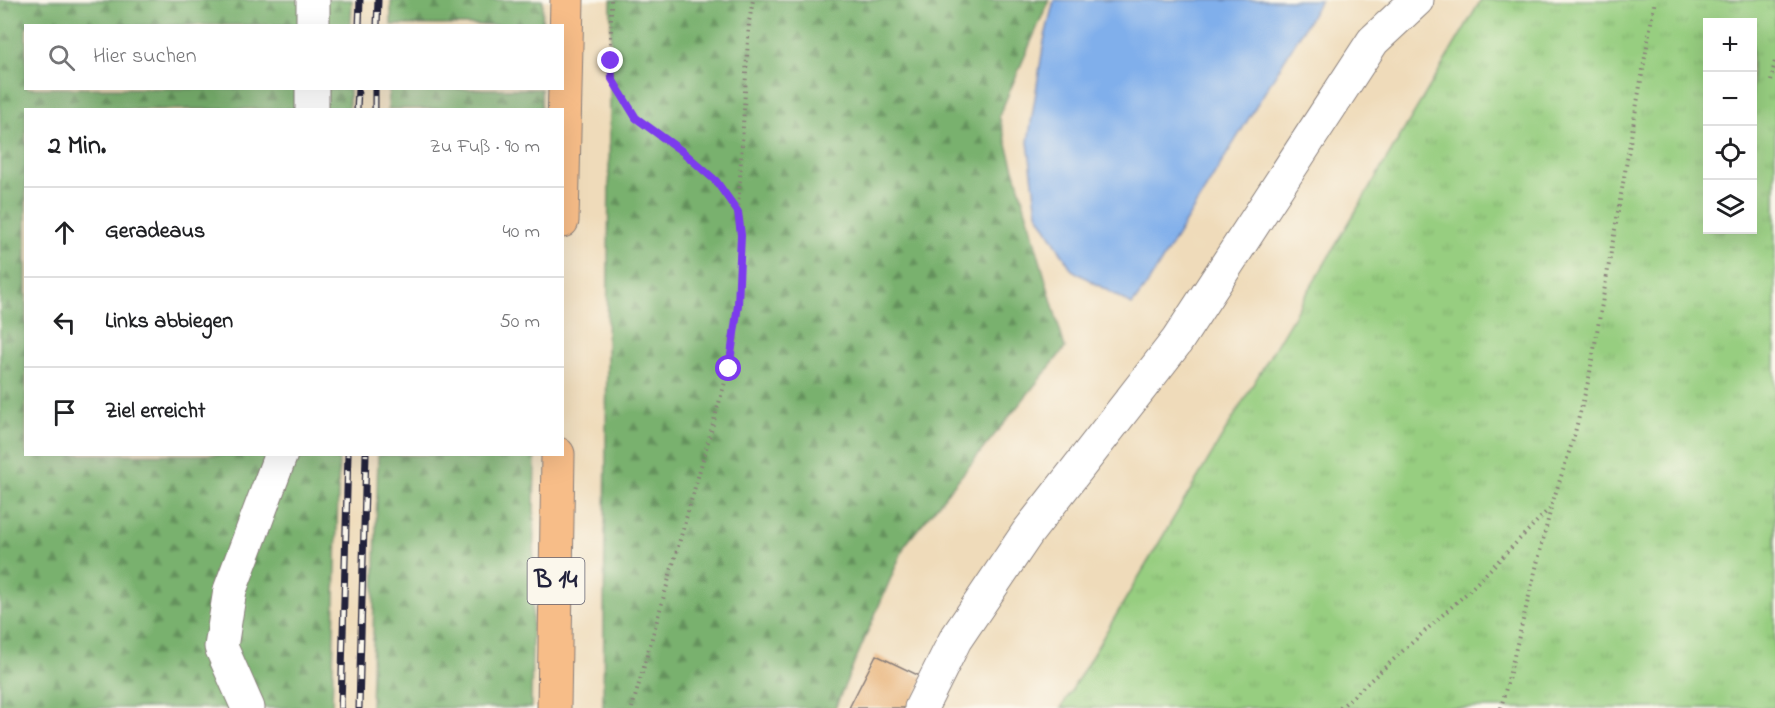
<!DOCTYPE html>
<html lang="de">
<meta charset="utf-8">
<style>
:root{--surface:#fff;--page:#f6f6f6;--text:#202124;--muted:#757577;--line:#e0e0e0}
body{margin:0;font-family:"Indie Flower",sans-serif;background:var(--page);color:var(--text)}
.controls{position:absolute;right:18px;top:18px;display:grid;overflow:hidden;border-radius:0px;box-shadow:0 6px 24px #0002}
.controls button{width:54px;height:54px;display:grid;place-items:center;padding:0;border:0;border-bottom:2px solid var(--line);background:var(--surface);color:var(--text);font:30px sans-serif}
.stop{position:absolute;width:18px;height:18px;margin:-14px;border:4px solid #7c3aed;border-radius:50%;background:#fff}
.stop.end{background:#7c3aed;border-color:#fff;box-shadow:0 2px 6px #0008}
.list{margin:0;padding:0;list-style:none}
h2{display:flex;justify-content:space-between;align-items:center;height:78px;margin:0;padding:0 24px;font-size:26px}
h2 small{font-size:20px;font-weight:400;color:var(--muted)}
.list li{display:grid;grid-template-columns:39px 1fr auto;gap:18px;align-items:center;box-sizing:border-box;height:90px;padding:0 24px;border-top:2px solid var(--line)}
.list b{display:block;font-size:22px;white-space:nowrap}
.list em{font-size:20px;font-style:normal;color:var(--muted)}
.icon{flex:none;width:33px;height:33px;fill:none;stroke:currentColor;stroke-width:2;stroke-linecap:round;stroke-linejoin:round}
.map{position:relative;flex:none;width:1775px;height:708px;overflow:hidden}
.search{position:absolute;background:var(--surface);box-shadow:0 6px 24px #0002;left:24px;top:24px;width:540px;height:66px;display:flex;align-items:center;gap:15px;box-sizing:border-box;padding:0 21px;border-radius:0px;color:var(--muted);font-size:22px}
.panel{position:absolute;background:var(--surface);box-shadow:0 6px 24px #0002;left:24px;top:108px;width:540px;height:348px;border-radius:0px}
.map>svg:first-child{display:block}
.grass{fill:url(#grass-tufts);stroke:#5c785e;stroke-width:1.5;fill-rule:evenodd}
.forest{fill:url(#forest-firs);stroke:#4e6a54;stroke-width:1.5}
.water{fill:#80afeb;stroke:#516893;stroke-width:1.5}
.building{fill:#e6a967}
.lines{fill:none;stroke-linecap:round;stroke-linejoin:round}
.minor-casing{stroke:#887e7a;stroke-width:35}
.major-casing{stroke:#887e7a;stroke-width:35}
.path{stroke:#887e7a;stroke-width:4;stroke-dasharray:1.5 4.5;stroke-linecap:butt}
.minor{stroke:#fff;stroke-width:33}
.major{stroke:#f7bd88;stroke-width:33}
.rail-casing{stroke:#22223b;stroke-width:7}
.rail{stroke:#fbf7ec;stroke-width:4.5;stroke-dasharray:14;stroke-linecap:butt}
.route{stroke:#7c3aed;stroke-width:8}
.labels{text-anchor:middle;dominant-baseline:central;stroke-width:6;stroke-linejoin:round;paint-order:stroke}
.shield{fill:#fbf7ec;stroke:#636270;stroke-width:1.5}
.shield-label{font-size:26px;font-weight:bold;fill:#22223b}
</style>
<div class="map">
<svg width="1775" height="708" viewBox="0 0 1775 708">
<defs>
<pattern id="grass-tufts" width="24" height="20" patternUnits="userSpaceOnUse" patternTransform="scale(1.5)"><rect width="24" height="20" fill="#97ce80"/><path d="M3 7l-1-3M5 7V3M7 7l1-3M15 17l-1-3M17 17v-4M19 17l1-3" fill="none" stroke="#82b170"/></pattern>
<pattern id="forest-firs" width="22" height="20" patternUnits="userSpaceOnUse" patternTransform="scale(1.5)"><rect width="22" height="20" fill="#79b16e"/><path d="M5 1l3.5 6h-7zM16 11l3.5 6h-7z" fill="#63905c"/></pattern>
</defs>
<rect width="100%" height="100%" fill="#fbf7ec"/>
<filter id="ink" filterUnits="userSpaceOnUse"><feTurbulence type="fractalNoise" baseFrequency=".0167" numOctaves="2"/><feDisplacementMap in="SourceGraphic" scale="12" xChannelSelector="R" yChannelSelector="G"/><feConvolveMatrix kernelMatrix="1 2 1 2 8 2 1 2 1" color-interpolation-filters="sRGB"/></filter>
<filter id="wash" filterUnits="userSpaceOnUse"><feTurbulence type="fractalNoise" baseFrequency=".008" numOctaves="4" result="noise"/><feDisplacementMap in="SourceGraphic" scale="24" xChannelSelector="R" yChannelSelector="G"/><feGaussianBlur stdDeviation="1.35" result="paint"/><feColorMatrix in="noise" values="0 0 0 0 0 0 0 0 0 0 0 0 0 0 0 0 0 1.4 0 .05"/><feComposite in="paint" operator="in"/></filter>
<g filter="url(#wash)">
<rect width="100%" height="100%" fill="#efdbba"/>
<path class="grass" d="M1481 0H1775V708H1061ZM1708 22H1752V230H1708Z"/>
<g class="forest">
<path d="M0 0H352L351 25 26 26V88L349 89V109L26 110V454L339 455 332 708H0Z"/>
<path d="M391 0H543L542 25H391Z"/>
<path d="M611 0H1049L999 116 1065 348 905 545 835 708H603Z"/>
<path d="M389 89H541V109H388Z"/>
<path d="M378 455H535L531 708H371Z"/>
</g>
<path class="water" d="M1054 0H1321L1147 285 1132 305 1072 270 1037 213 1028 142 1044 41Z"/>
<g id="blocks">
<path class="building" d="M876 655 924 678 909 708H849Z"/>
</g>
</g>
<g filter="url(#ink)">
<use href="#blocks" fill-opacity="0" stroke="#887e7a" stroke-width="1.5"/>
<g class="lines">
<defs>
<g id="minor">
<path d="M313 26V0"/>
<path d="M312 110V88"/>
<path d="M248 708 221 647 230 590 281 454"/>
<path d="M921 708 955 640 1028 532 1177 341 1373 41 1417 0"/>
</g>
<g id="major">
<path d="M562 221 567 0"/>
<path d="M554 708 558 454"/>
</g>
</defs>
<use href="#minor" class="minor-casing"/>
<use href="#major" class="major-casing"/>
<g class="path">
<path d="M611 0V61L612 79 636 118 683 152 716 181 738 212 741 235 738 305 729 368 632 708"/>
<path d="M1771 81 1775 61"/>
<path d="M738 212 749 22 753 0"/>
<path d="M1340 708 1468 592 1551 507 1573 440 1589 378 1655 0"/>
<path d="M1501 708 1551 508"/>
</g>
<use href="#minor" class="minor"/>
<use href="#major" class="major"/>
<defs>
<g id="rail">
<path d="M359 26 360 0"/>
<path d="M377 26 378 0"/>
<path d="M357 110 358 88"/>
<path d="M375 110V88"/>
<path d="M341 708 348 454"/>
<path d="M359 708 366 454"/>
</g>
</defs>
<use href="#rail" class="rail-casing"/>
<use href="#rail" class="rail"/>
</g>
</g>
<g class="lines" filter="url(#ink)">
<path class="route" d="M611 61 612 79 636 118 683 152 716 181 738 212 741 235 738 305 729 369"/>
</g>
<g class="labels">
<rect class="shield" x="527.5" y="558" width="57" height="46" rx="4.5"/>
<g class="shield-label">
<text x="556" y="581">B 14</text>
</g>
</g>
</svg>
<div class="controls">
<button>+</button>
<button>−</button>
<button><svg class="icon" aria-label="locate" viewBox="0 0 24 24"><circle cx="12" cy="12" r="6"/><path d="M12 2v4M12 18v4M2 12h4M18 12h4"/></svg></button>
<button><svg class="icon" aria-label="layers" viewBox="0 0 24 24"><path d="M12 4l9 5-9 5-9-5zM3 14l9 5 9-5"/></svg></button>
</div>
<div class="stop" style="left:729px;top:369px"></div>
<div class="stop end" style="left:611px;top:61px"></div>
<div class="search"><svg class="icon" aria-label="search" viewBox="0 0 24 24"><circle cx="10" cy="10" r="6"/><path d="M15 15l6 6"/></svg>Hier suchen</div>
<section class="panel">
<h2>2 Min.<small>Zu Fuß · 90 m</small></h2>
<ul class="list">
<li><svg class="icon" aria-label="ahead" viewBox="0 0 24 24"><path d="M12 20V5M6 11l6-6 6 6"/></svg><div><b>Geradeaus</b></div><em>40 m</em></li>
<li><svg class="icon" aria-label="left" viewBox="0 0 24 24"><path d="M17 20v-9H6M10 6l-5 5 5 5"/></svg><div><b>Links abbiegen</b></div><em>50 m</em></li>
<li><svg class="icon" aria-label="arrive" viewBox="0 0 24 24"><path d="M6 21V4h12l-3 4 3 4H6"/></svg><div><b>Ziel erreicht</b></div></li>
</ul>
</section>
</div>
